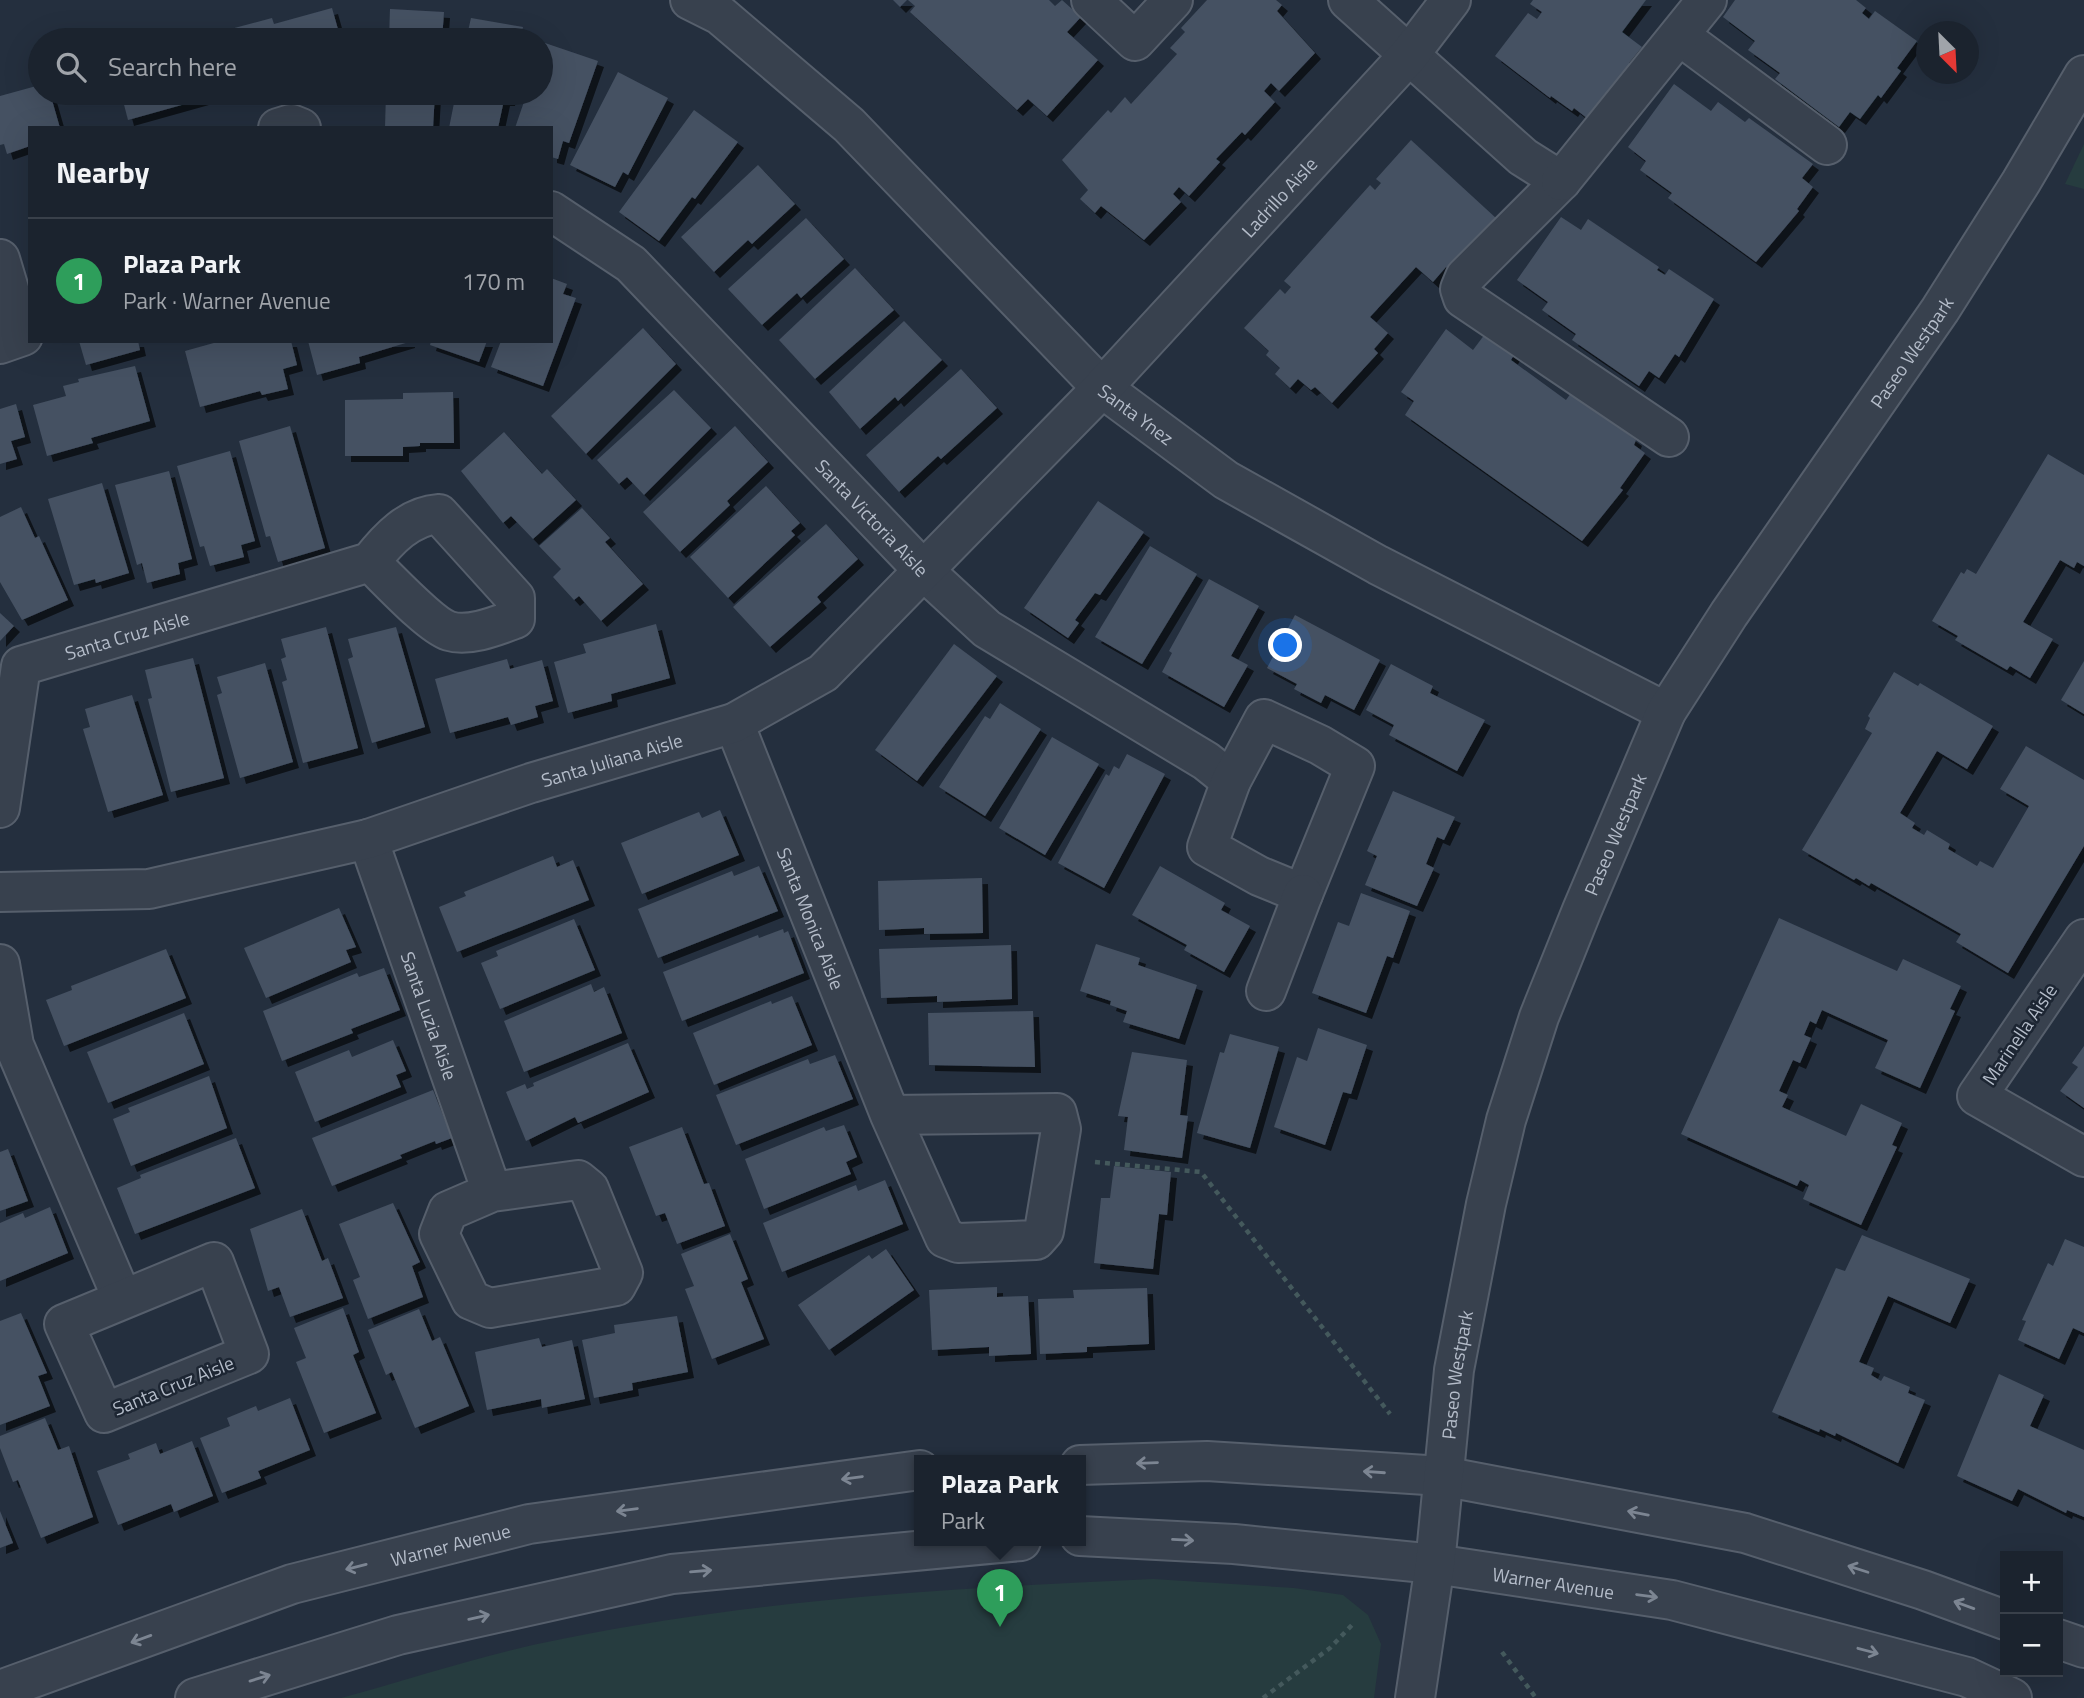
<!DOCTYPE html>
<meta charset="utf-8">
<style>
:root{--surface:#1b232e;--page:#282f3a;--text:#f1f3f6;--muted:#a0a4aa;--line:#39404a;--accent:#d93025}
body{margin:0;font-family:"Titillium Web",sans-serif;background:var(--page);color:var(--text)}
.controls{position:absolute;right:21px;bottom:21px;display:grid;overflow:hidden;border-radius:0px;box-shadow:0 7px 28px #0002}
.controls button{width:63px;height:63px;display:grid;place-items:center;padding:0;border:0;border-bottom:2px solid var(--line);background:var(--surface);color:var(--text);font:35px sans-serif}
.compass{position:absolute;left:1916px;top:21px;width:63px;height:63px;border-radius:50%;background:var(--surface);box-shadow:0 7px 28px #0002;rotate:156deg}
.you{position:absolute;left:1286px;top:646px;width:24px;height:24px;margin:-18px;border:5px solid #fff;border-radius:50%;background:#1a73e8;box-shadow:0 0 0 10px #1a73e833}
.badge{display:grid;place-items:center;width:46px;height:46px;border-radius:50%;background:var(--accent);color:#fff;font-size:23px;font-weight:700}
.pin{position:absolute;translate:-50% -58px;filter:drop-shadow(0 2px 4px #0008)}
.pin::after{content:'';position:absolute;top:37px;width:24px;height:21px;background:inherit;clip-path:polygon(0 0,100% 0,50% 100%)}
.popup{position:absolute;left:914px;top:1455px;width:172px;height:91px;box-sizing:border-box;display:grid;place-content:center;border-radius:0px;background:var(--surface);filter:drop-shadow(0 2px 5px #0005);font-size:23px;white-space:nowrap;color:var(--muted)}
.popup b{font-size:26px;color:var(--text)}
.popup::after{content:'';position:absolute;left:50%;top:100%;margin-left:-14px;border:14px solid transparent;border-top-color:var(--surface)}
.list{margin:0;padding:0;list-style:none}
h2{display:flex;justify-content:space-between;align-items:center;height:91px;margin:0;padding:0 28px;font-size:30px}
h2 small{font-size:23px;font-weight:400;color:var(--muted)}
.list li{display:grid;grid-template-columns:46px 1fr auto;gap:21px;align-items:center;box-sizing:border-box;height:126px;padding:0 28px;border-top:2px solid var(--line)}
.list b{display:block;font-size:26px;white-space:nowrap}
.list p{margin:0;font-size:23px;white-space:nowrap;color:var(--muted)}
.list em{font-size:23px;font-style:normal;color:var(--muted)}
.icon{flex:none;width:38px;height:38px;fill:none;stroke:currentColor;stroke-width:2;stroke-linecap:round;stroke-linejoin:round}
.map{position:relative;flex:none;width:2084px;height:1698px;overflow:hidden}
.search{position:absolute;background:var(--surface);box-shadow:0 7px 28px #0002;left:28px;top:28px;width:525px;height:77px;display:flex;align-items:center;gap:18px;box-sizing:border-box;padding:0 24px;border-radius:38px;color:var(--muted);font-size:26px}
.panel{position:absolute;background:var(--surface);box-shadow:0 7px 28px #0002;left:28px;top:126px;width:525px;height:217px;border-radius:0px}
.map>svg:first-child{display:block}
.green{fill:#263c3f}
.building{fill:#455162;filter:url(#shadow)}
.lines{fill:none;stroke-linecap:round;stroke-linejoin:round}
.minor-casing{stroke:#565f6c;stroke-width:42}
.path{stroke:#44595c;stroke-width:4.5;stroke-dasharray:5 5;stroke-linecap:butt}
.minor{stroke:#38414e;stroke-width:38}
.oneway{stroke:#7c8592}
.labels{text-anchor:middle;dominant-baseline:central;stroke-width:5;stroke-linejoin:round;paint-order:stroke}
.street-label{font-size:19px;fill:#b4bcc9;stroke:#1d2633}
</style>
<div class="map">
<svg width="2084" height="1698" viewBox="0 0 2084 1698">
<defs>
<filter id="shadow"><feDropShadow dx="6" dy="6" stdDeviation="0" flood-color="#0009"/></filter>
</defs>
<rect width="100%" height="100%" fill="#242f3e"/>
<g class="green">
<path d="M2084 144V189L2065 184Z"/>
<path d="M1153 1579 1294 1588 1343 1595 1368 1615 1381 1644 1374 1698H341C414 1678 488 1653 562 1639 759 1599 953 1588 1153 1579Z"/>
</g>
<g class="building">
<path d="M893 0H907L900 7Z"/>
<path d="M908 0H1049L1055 6 1062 0 1081 17 1067 32 1098 60 1047 116 1028 99 1017 110 910 12 915 6Z"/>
<path d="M1207 0H1276L1282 5 1277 11 1315 53 1279 91 1271 83 1264 91 1275 102 1245 135 1242 132 1216 159 1220 162 1189 196 1179 187 1173 194 1181 202 1144 240 1101 206 1095 213 1080 199 1088 190 1062 160 1108 110 1111 113 1125 97 1131 104 1177 54 1170 48 1185 32 1181 28Z"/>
<path d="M1533 0H1646L1622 32 1642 47 1629 63 1634 67 1592 122 1574 108 1572 111 1551 96 1550 98 1495 56 1528 13 1537 19 1542 12 1530 4Z"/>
<path d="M1735 0H1856L1866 8 1862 13 1869 19 1875 11 1917 41 1897 68 1901 71 1881 98 1878 95 1860 119 1850 112 1839 127 1775 79 1780 73 1748 50 1755 41 1723 17Z"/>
<path d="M332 8 341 40H230L227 30 272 18 274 24Z"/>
<path d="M390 9 444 12 442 40H389Z"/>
<path d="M471 18 523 27 520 40H466Z"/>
<path d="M215 29 218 40H177V39Z"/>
<path d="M545 43 598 61 569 143 563 141 558 159 551 157V128H515L527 93H541V56Z"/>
<path d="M618 72 668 98 628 175 623 172 615 187 570 165Z"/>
<path d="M1674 84 1711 111 1718 102 1745 122 1749 118 1813 164 1802 178 1813 187 1797 209 1799 211 1756 262 1668 198 1672 193 1640 170 1646 161 1628 147Z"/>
<path d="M40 85V93H50L60 128H30V146L7 154 4 144 0 145V96Z"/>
<path d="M121 93H201L203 99 128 120Z"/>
<path d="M386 93H435L433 128H385Z"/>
<path d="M456 93H510L509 100H504L498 128H449Z"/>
<path d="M694 110 738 142 695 199 692 197 659 241 619 212Z"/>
<path d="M1411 140 1497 219 1450 270 1446 267 1433 282 1416 267 1370 317 1388 333 1374 349 1378 353 1332 403 1315 387 1311 390 1298 379 1290 388 1275 374 1280 368 1266 355 1269 351 1244 328 1280 289 1285 294 1291 287 1284 281 1370 185 1375 190 1381 183 1376 179Z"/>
<path d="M758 165 795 204 752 244 748 240 714 272 681 237Z"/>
<path d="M1561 217 1581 230 1588 219 1659 267 1657 270 1665 275 1669 269 1714 299 1679 357 1675 354 1659 378 1649 371 1639 386 1572 340 1576 334 1542 310 1548 302 1517 280Z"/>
<path d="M806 218 844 259 801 298 797 293 762 325 728 289Z"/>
<path d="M855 268 894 310 815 379 779 340Z"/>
<path d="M551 278 567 284 563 294 576 298 543 386 491 367 501 341H551Z"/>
<path d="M904 321 942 360 898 401 895 397 860 429 829 392Z"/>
<path d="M643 328 676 364 586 454 551 416Z"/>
<path d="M1446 329 1473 350 1485 334 1514 355 1511 360 1566 400 1571 393 1636 440 1634 445 1645 453 1620 488 1623 490 1582 541 1405 415 1414 401 1401 392Z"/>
<path d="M79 341H138L140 350 86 365Z"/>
<path d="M221 341H291L297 365 283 369 288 389 262 395 260 391 200 407 185 351Z"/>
<path d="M308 341H409V342L359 357 360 363 317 375Z"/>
<path d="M431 341H487L479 362 430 345Z"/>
<path d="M135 366 150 421 91 438 93 443 47 456 33 405 66 396 63 386 79 382 78 379Z"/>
<path d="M961 369 997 408 941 459 938 456 899 492 866 455Z"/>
<path d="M674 390 711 428 644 495 627 477 619 484 597 460Z"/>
<path d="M453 392 454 443H420V446L403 447V456H345V400L403 399V393Z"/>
<path d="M16 404 25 437 11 441 17 459 0 464V409Z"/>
<path d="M290 426 325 548 278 562 270 536 266 537 239 441Z"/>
<path d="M735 426 768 462 727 501 730 505 680 552 643 512Z"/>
<path d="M504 432 542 474 547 469 576 500 533 539 511 516 503 523 461 471Z"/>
<path d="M230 451 255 541 241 545 244 557 210 566 204 546 200 547 177 466Z"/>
<path d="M2048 454 2084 475V566L2077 562 2074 568 2060 560 2023 622 2053 639 2030 678 2010 666 2007 670 1955 640 1958 636 1932 621 1961 572 1964 574 1967 569 1976 574Z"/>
<path d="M169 471 192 559 178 563 180 574 147 583 142 563 137 565 115 485Z"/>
<path d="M102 483 129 573 96 583 95 579 74 585 48 499Z"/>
<path d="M766 486 800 523 791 531 795 535 728 598 690 557Z"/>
<path d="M1098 501 1144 532 1100 595 1095 593 1075 620 1079 623 1068 638 1024 608Z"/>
<path d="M21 507 35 538 39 536 68 600 22 620 0 582V517Z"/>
<path d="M582 508 610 538 605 542 643 584 601 621 579 596 574 600 553 577 561 569 539 546Z"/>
<path d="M826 524 858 559 817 597 821 602 770 647 733 607Z"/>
<path d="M1150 546 1197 574 1142 664 1095 637Z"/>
<path d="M1209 579 1259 606 1231 656 1248 665 1224 707 1162 672 1172 653 1169 651Z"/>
<path d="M0 613 14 626 0 641Z"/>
<path d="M1295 615 1380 660 1354 710 1325 695 1321 703 1294 689 1297 684 1267 668Z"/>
<path d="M656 624 670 678 611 694 612 701 568 713 554 662 586 653 583 644Z"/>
<path d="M326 627 358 748 303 763 282 682 287 680 281 659 286 657 281 639Z"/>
<path d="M396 627 425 727 372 743 348 659 353 657 348 639Z"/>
<path d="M954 644 997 676 917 781 875 750Z"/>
<path d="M193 658 224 778 171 792 148 699 152 698 145 670Z"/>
<path d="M507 659 510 669 542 660 553 701 535 706 538 717 511 725 508 717 450 733 435 679Z"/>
<path d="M2084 661V714L2061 700Z"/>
<path d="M265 663 293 762 240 778 217 695 222 693 217 677Z"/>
<path d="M1391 664 1433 686 1430 693 1485 720 1457 771 1389 735 1394 725 1366 710Z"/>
<path d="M1894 672 1918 686 1920 683 1993 726 1967 769 1937 751 1900 813 1915 823 1912 828 1924 835 1927 830 1950 844 1948 849 1977 866 1980 861 1993 868 2029 806 2000 789 2026 746 2084 780V846L2008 973 1956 942 1961 934 1871 883 1869 886 1856 878 1854 880 1802 850 1872 733 1865 729 1870 718 1868 716Z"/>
<path d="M132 695 163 795 108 812 83 729 90 727 85 709Z"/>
<path d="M1000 703 1041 729 985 816 939 787 985 716 990 719Z"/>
<path d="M1052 737 1099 764 1045 855 999 828Z"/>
<path d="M1127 754 1165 774 1104 888 1058 863 1106 774 1109 776 1114 766 1119 769Z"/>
<path d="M1393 791 1455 817 1444 840 1437 837 1426 864 1434 868 1417 906 1365 885 1377 856 1367 851Z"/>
<path d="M720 810 739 855 642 894 621 843 699 812 702 818Z"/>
<path d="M553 856 557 867 573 860 589 900 457 952 439 907 466 896 464 892Z"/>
<path d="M759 866 778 911 658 958 638 909 732 871 734 876Z"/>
<path d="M1160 866 1225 903 1221 910 1250 926 1224 972 1184 950 1187 945 1132 915Z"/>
<path d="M982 878 983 933 924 934V928L879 930 878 881Z"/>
<path d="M1361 893 1410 911 1393 958 1387 956 1366 1013 1312 993 1338 922 1349 926Z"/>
<path d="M339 908 356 947 346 950 351 962 266 998 244 948Z"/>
<path d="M1779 918 1897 971 1903 959 1961 986 1950 1009 1955 1011 1920 1088 1875 1068 1888 1040 1822 1010 1816 1024 1810 1021 1804 1035 1811 1038 1800 1063 1793 1060 1779 1091 1788 1095 1782 1107 1846 1136 1861 1104 1902 1123 1892 1145 1897 1147 1861 1225 1803 1199 1809 1185 1800 1180 1797 1186 1681 1134Z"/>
<path d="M574 919 595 970 500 1009 481 963 498 956 496 951Z"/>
<path d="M783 929 784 933 788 931 804 973 682 1021 663 972 758 935 759 938Z"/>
<path d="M1096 944 1140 958 1138 965 1197 985 1179 1039 1123 1022 1127 1011 1110 1005 1111 1001 1080 991Z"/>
<path d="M1011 945 1012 999 937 1002V996L881 998 879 949Z"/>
<path d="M166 949 186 998 64 1046 46 1000 72 990 71 986Z"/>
<path d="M384 968 400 1010 351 1029 353 1033 282 1061 263 1011 357 973 359 977Z"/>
<path d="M591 984 594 992 604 987 622 1033 524 1072 504 1021Z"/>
<path d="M792 996 812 1045 714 1085 693 1033 771 1001 772 1004Z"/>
<path d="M1033 1011 1035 1067 929 1065 928 1013Z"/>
<path d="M184 1013 204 1064 108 1103 87 1052Z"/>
<path d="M1318 1028 1367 1045 1351 1094 1343 1092 1325 1145 1274 1127 1297 1057 1307 1061Z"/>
<path d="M1230 1034 1279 1047 1250 1148 1197 1133 1220 1052 1224 1053Z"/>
<path d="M393 1040 406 1071 396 1075 401 1087 315 1122 295 1072 349 1050 352 1057Z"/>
<path d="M628 1043 649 1092 578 1123 575 1117 526 1141 506 1092 525 1084 527 1089 534 1086 533 1083Z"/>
<path d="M2084 1046V1108L2060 1091 2078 1067 2072 1063Z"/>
<path d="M1132 1052 1187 1060 1180 1115 1188 1116 1182 1158 1124 1150 1128 1117 1118 1116Z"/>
<path d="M835 1055 853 1099 736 1145 716 1095 808 1059 810 1064Z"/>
<path d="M209 1076 227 1128 131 1166 113 1119 130 1112 128 1108Z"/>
<path d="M433 1090 452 1138 436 1144 435 1141 400 1155 402 1158 332 1186 312 1138Z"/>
<path d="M844 1125 857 1157 846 1162 851 1174 764 1209 745 1159 824 1127 826 1131Z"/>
<path d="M682 1127 704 1184 709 1183 725 1226 677 1244 665 1213 656 1216 629 1147Z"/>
<path d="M236 1138 255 1188 135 1234 117 1188 141 1178 140 1175Z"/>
<path d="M8 1149 28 1201 0 1211V1152Z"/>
<path d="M1114 1166 1171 1172 1167 1215 1159 1214 1153 1269 1094 1263 1101 1198H1110Z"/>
<path d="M885 1180 903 1224 782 1272 763 1223 856 1185 858 1191Z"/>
<path d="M393 1203 420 1262 412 1266 423 1297 368 1319 353 1280 360 1277 339 1224Z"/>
<path d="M50 1207 68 1253 0 1281V1223L23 1213 25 1218Z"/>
<path d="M302 1209 322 1261 328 1258 343 1298 290 1317 279 1287 268 1291 250 1229Z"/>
<path d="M730 1234 748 1279 741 1282 764 1339 712 1359 685 1289 694 1286 681 1254Z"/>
<path d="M1862 1235 1970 1279 1950 1323 1888 1296 1859 1362 1874 1368 1871 1375 1881 1381 1884 1376 1910 1387 1908 1393 1925 1400 1898 1463 1836 1433 1835 1436 1820 1429 1819 1432 1772 1412 1836 1268 1845 1271Z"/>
<path d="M2065 1239 2084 1247V1333L2073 1328 2059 1359 2018 1340 2026 1321 2022 1320 2048 1263 2053 1266Z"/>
<path d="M886 1249 914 1290 829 1350 798 1305 869 1255 872 1259Z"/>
<path d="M997 1287V1297L1028 1296 1031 1354 989 1356V1347L932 1350 929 1290Z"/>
<path d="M1147 1288 1149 1344 1087 1347V1352L1040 1354 1038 1299 1074 1298 1073 1290Z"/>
<path d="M343 1308 359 1352 353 1355 376 1413 324 1433 296 1362 306 1358 294 1328Z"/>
<path d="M419 1309 432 1341 440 1337 469 1406 415 1428 392 1372 386 1375 368 1330Z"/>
<path d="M21 1313 47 1373 38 1376 50 1406 0 1425V1321Z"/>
<path d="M677 1316 688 1372 632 1383 633 1390 594 1398 582 1340 615 1333 614 1325Z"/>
<path d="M539 1338 542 1347 572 1340 585 1399 542 1408 541 1399 487 1410 475 1352Z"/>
<path d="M1999 1374 2044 1395 2030 1426 2084 1450V1517L2067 1510 2066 1513 2018 1489 2012 1501 1957 1476Z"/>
<path d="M290 1398 310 1450 258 1471 261 1478 222 1493 200 1438 230 1426 227 1418 256 1406 258 1411Z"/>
<path d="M45 1418 58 1450 69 1446 93 1517 41 1538 18 1480 13 1482 0 1448V1436Z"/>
<path d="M192 1441 213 1496 174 1512 171 1504 118 1525 97 1471 130 1459 128 1454 156 1443 160 1454Z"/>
<path d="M0 1511 13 1543 0 1548Z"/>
</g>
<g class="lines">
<defs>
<g id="minor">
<path id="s1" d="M690 0 720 15 849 125 1102 388 1226 480 1378 565 1666 712"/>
<path d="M1091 0 1135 41 1173 0"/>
<path d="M1348 0 1523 157 1561 181 1465 277 1460 289 1463 298 1669 437"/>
<path d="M1680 36 1827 145"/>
<path d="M278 128 291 124 301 128"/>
<path d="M1561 181 1707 0"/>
<path id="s2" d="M551 211 631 264 924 571 987 629 1206 761 1231 781"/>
<path d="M0 259 23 336 0 344"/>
<path d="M1264 719 1320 745 1355 766 1303 894 1259 876 1207 847 1231 781Z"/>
<path id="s3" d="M734 723 890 1115 945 1238 958 1243 1036 1240 1044 1231 1061 1129 1057 1113 890 1115"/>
<path id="s4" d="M0 808 21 666 370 562C388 539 409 516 439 514L515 598V619C496 626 469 637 449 631 430 625 387 578 370 562"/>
<path id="s5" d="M368 839 492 1192 448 1211 439 1234 471 1300 490 1308 616 1286 623 1273 589 1189 578 1180 492 1192"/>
<path id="s6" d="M0 892 149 889 368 839 531 783 734 723 823 673 1102 388 1409 55 1451 0"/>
<path d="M2084 939 1977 1096 2084 1157"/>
<path d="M0 964 14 1045 122 1298"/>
<path d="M1266 991 1303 894"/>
<path d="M214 1262 249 1354 104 1413 64 1324Z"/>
<path d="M1080 1465 1207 1461 1442 1476 1745 1533 1923 1590 2005 1620"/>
<path id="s7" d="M1080 1536 1234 1544 1435 1564 1672 1600 1967 1677 2012 1698"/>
<path d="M2058 1639 2084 1648"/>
<path id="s8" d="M0 1690 292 1584 529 1524 920 1470"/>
<path d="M195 1698 398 1635 672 1574 1021 1541"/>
<path id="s9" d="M1415 1698 1435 1564 1454 1370 1486 1204 1506 1120 1539 1017 1582 910 1666 712 1729 614 1940 310 2021 182 2084 75"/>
</g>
</defs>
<use href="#minor" class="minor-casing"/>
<g class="path">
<path d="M1095 1162 1201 1172 1390 1414"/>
<path d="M1502 1652 1536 1698"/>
<path d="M1263 1698 1330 1648 1352 1625"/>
</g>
<use href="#minor" class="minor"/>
</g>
<defs><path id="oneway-shaft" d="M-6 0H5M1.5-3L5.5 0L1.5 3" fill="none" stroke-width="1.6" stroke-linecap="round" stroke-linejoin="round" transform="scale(1.75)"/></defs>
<g class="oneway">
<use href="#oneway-shaft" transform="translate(1147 1463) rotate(178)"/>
<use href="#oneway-shaft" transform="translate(1374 1472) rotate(-176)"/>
<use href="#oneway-shaft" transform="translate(852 1478) rotate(172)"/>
<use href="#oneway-shaft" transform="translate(627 1510) rotate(172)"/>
<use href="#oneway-shaft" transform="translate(1638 1513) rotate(-169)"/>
<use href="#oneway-shaft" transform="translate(1183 1540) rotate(3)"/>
<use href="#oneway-shaft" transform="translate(356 1567) rotate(166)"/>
<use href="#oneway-shaft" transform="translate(1858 1569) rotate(-162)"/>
<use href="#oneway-shaft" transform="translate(701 1571) rotate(-5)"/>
<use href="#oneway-shaft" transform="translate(1647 1596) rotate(8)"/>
<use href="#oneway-shaft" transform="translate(1964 1605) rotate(-160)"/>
<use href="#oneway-shaft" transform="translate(479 1617) rotate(-13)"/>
<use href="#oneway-shaft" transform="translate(141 1639) rotate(160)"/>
<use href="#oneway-shaft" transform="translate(1868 1651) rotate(15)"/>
<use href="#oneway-shaft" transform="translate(260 1678) rotate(-17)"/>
</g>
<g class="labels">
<g class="street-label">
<text stroke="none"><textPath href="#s6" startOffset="1519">Ladrillo Aisle</textPath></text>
<text stroke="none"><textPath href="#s9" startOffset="1460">Paseo Westpark</textPath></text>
<text stroke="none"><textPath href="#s1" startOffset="611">Santa Ynez</textPath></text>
<text stroke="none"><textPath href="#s2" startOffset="446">Santa Victoria Aisle</textPath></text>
<text stroke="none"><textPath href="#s4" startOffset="254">Santa Cruz Aisle</textPath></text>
<text stroke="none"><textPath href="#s6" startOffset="630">Santa Juliana Aisle</textPath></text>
<text stroke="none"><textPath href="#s9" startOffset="892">Paseo Westpark</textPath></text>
<text stroke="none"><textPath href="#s3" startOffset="210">Santa Monica Aisle</textPath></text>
<text stroke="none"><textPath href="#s5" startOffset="187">Santa Luzia Aisle</textPath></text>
<text transform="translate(2019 1034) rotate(-56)">Marinella Aisle</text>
<text stroke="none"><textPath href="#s9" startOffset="326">Paseo Westpark</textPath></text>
<text transform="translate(173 1385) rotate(-22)">Santa Cruz Aisle</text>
<text stroke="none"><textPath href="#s8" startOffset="474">Warner Avenue</textPath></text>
<text stroke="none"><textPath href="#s7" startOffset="476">Warner Avenue</textPath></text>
</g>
</g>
</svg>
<div class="controls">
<button>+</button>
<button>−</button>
</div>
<svg class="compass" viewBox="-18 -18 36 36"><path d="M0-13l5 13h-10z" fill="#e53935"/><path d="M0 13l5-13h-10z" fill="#a0a4aa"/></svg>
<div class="you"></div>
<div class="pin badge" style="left:1000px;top:1627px;background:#2e9e5b">1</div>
<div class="popup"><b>Plaza Park</b>Park</div>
<div class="search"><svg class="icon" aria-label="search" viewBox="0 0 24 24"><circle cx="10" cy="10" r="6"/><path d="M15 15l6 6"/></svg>Search here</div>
<section class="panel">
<h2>Nearby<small></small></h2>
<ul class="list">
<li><span class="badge" style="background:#2e9e5b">1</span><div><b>Plaza Park</b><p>Park · Warner Avenue</p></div><em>170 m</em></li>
</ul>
</section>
</div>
